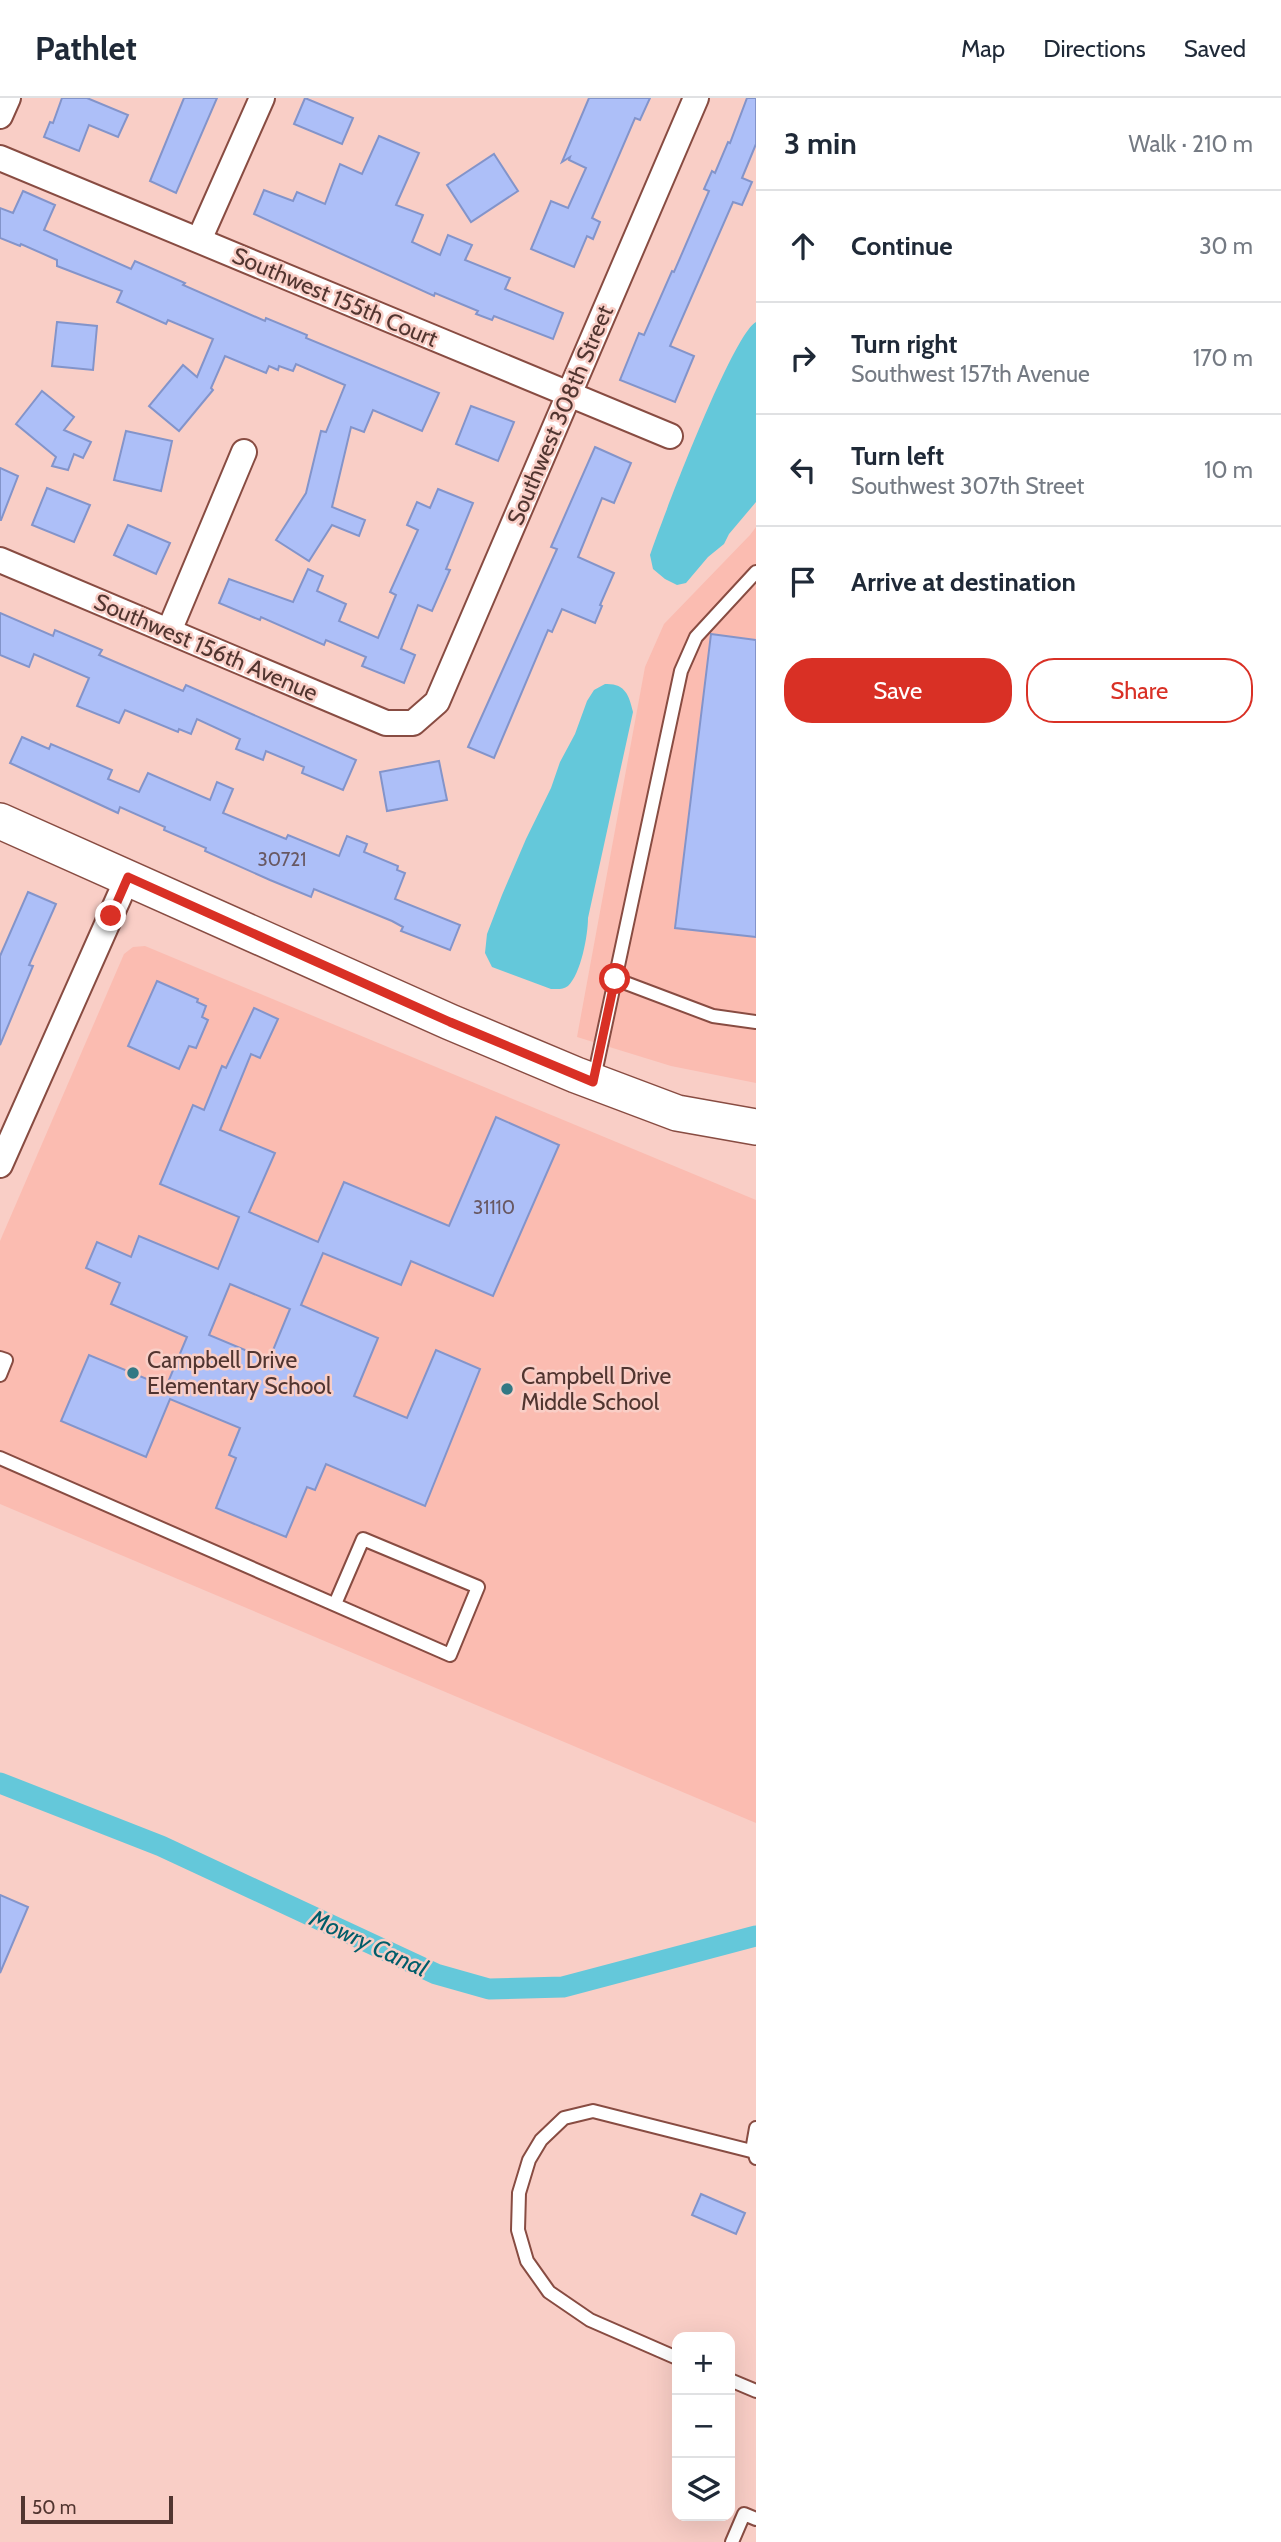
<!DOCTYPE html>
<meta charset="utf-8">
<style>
:root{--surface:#fff;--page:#f6f6f7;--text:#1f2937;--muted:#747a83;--line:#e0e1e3;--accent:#d93025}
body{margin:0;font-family:Cabin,sans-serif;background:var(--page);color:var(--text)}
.controls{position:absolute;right:21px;bottom:21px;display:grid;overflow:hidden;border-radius:14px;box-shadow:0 7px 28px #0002}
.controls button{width:63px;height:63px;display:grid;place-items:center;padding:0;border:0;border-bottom:2px solid var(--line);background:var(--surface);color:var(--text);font:35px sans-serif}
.scale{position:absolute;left:21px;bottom:18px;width:152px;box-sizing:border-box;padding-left:7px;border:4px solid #513530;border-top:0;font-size:19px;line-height:24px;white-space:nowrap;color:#513530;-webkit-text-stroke:5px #f9cec6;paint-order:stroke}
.stop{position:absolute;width:21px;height:21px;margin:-16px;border:5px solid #d93025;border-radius:50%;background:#fff}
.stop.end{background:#d93025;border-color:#fff;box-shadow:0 2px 7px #0008}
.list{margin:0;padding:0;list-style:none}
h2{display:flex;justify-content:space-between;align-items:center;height:91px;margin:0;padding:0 28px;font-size:30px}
h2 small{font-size:23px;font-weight:400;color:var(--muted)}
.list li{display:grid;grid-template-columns:46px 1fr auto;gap:21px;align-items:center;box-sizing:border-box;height:112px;padding:0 28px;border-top:2px solid var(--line)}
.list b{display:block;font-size:26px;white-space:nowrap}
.list p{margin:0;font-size:23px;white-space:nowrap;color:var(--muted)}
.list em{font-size:23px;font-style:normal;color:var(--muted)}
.actions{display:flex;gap:14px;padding:21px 28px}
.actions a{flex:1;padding:16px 0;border:2px solid var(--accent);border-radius:28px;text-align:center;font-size:24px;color:var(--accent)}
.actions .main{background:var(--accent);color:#fff}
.icon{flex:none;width:38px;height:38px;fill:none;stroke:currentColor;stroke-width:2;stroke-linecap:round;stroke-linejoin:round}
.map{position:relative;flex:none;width:756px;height:2444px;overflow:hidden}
header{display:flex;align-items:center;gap:42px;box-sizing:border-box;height:98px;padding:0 35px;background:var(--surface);border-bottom:2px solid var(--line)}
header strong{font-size:33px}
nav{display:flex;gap:38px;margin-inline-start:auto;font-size:24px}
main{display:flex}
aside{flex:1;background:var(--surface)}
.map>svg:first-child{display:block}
.built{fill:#fbbcb1}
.water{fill:#64c8da}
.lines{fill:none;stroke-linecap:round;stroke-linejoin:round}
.canal{stroke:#64c8da;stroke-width:21}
.building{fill:#adbff8;stroke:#8394ca;stroke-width:2;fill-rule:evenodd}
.lane-casing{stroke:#884c42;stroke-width:16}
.street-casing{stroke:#884c42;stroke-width:28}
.secondary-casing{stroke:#884c42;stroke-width:38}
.lane{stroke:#fff;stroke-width:12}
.street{stroke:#fff;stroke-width:24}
.secondary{stroke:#fff;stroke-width:35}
.route{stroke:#d93025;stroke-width:9}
.poi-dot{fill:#327884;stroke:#f9cec6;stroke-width:2.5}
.labels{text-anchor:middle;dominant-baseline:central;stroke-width:5;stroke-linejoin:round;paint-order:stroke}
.number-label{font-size:19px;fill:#685862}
.street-label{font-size:23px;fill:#513530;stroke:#f9cec6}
.poi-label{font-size:23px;fill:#513530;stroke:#f9cec6;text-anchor:start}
.water-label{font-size:24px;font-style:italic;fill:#005d6a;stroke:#f9cec6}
</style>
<header>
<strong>Pathlet</strong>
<nav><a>Map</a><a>Directions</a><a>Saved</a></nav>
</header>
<main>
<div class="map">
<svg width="756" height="2444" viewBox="0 0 756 2444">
<rect width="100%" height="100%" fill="#f9cec6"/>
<g class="built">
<path d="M756 429V985L671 968 577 939 645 569 664 526 750 437Z"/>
<path d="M145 848 756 1102V1725L0 1406V1143L124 856 133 849Z"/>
</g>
<g class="water">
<path d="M756 224V404L729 436 724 446 708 459 686 485 677 487 665 481 653 471 650 457C662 422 732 237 756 224Z"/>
<path d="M605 586C625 585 629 597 633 614L588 820C588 837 581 876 568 888 563 892 557 891 551 891L492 869 485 855 487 836 502 797 526 741 551 690 560 664 575 636 587 603 594 592Z"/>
</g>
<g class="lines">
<path class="canal" d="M0 1685 161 1748 436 1876 489 1891 563 1889 756 1838"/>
</g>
<g class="building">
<path d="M62 0H87L128 17 118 39 89 27 79 53 44 39 50 24 53 25Z"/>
<path d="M184 0H217L176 95 150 83Z"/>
<path d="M305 0 353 20 342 46 294 26Z"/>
<path d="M589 0H650L640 22 635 20 592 120 600 124 593 141 587 138 574 169 531 151 551 103 568 110 586 70 569 62 570 59 562 64Z"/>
<path d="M747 0H756V46L742 80 752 84 742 107 733 104 670 248 694 258 675 304 620 282 639 235 644 237 672 173 674 174 709 93 704 91 712 73 715 75 728 44 730 45Z"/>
<path d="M379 38 419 55 396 107 423 117 412 144 440 157 448 137 472 147 465 162 510 180 505 191 563 215 553 241 494 218 492 222 476 216 478 213 435 195 434 198 254 116 264 92 293 103 297 94 325 106 340 66 362 76Z"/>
<path d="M494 56 518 93 471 124 447 87Z"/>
<path d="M23 93 55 107 44 132 131 171 135 163 185 185 183 187 265 223 266 220 307 237 306 240 439 295 422 333 373 312 364 334 351 329 332 409 365 422 359 438 332 427 309 463 276 442 306 395 321 333 326 334 345 287 296 266 293 273 279 268 278 272 269 268 266 275 225 258 211 290 213 292 179 333 149 308 183 267 197 279 213 241 168 222 166 226 117 204 122 193 57 168V162L21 146 20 148 0 140V110L13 115Z"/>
<path d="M57 224 97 228 93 272 52 268Z"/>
<path d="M42 293 74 319 64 332 91 344 83 360 74 356 68 372 52 368 56 359 16 326Z"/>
<path d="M471 308 514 324 498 363 456 346Z"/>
<path d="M126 333 172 343 161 393 114 382Z"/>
<path d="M595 349 631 365 614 405 602 400 578 459 614 475 600 507 602 508 595 525 562 511 552 534 548 532 494 660 468 649 557 451 551 449Z"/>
<path d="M0 370 18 378 1 422H0Z"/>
<path d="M47 390 90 407 74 444 32 427Z"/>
<path d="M438 391 473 405 446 471 450 472 432 513 418 507 401 551 415 557 404 585 362 568 366 559 326 542 324 547 261 519 260 522 219 505 229 481 293 504 308 471 323 478 317 493 346 506 339 523 378 540 396 497 390 494 418 432 407 427 417 404 430 410Z"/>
<path d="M128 427 170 445 156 476 114 457Z"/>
<path d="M0 515 53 538 55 532 102 552 99 557 183 593 186 587 356 662 343 692 302 675 304 669 266 653 263 662 236 651 240 641 197 621 191 636 179 631 178 634 125 612 119 625 77 608 89 580 34 556 29 569 0 557Z"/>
<path d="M711 536 756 542V839L675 830Z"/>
<path d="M22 639 49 651 51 646 112 672 108 681 139 694 148 675 210 702 217 684 233 691 223 715 286 741 288 737 339 758 347 738 367 746 364 754 398 768 397 772 405 775 395 801 460 827 450 852 401 833 403 829 392 823 314 791 311 799 270 782 205 753 206 750 164 732 165 729 120 709 118 715 10 665Z"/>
<path d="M439 663 447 702 387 713 380 674Z"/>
<path d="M28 794 56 806 29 867 33 868 0 947V858Z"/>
<path d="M157 883 198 901 197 904 206 908 202 919 208 922 196 950 189 948 179 971 128 948Z"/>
<path d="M254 910 278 921 260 960 251 956 220 1032 275 1055 249 1114 318 1144 344 1084 449 1128 496 1019 559 1047 493 1198 411 1163 401 1187 323 1155 301 1207 378 1240 354 1298 407 1320 436 1252 480 1271 425 1408 326 1366 315 1392 307 1389 286 1439 216 1410 236 1360 229 1357 240 1330 170 1301 146 1359 61 1323 89 1257 166 1289 187 1239 111 1206 120 1185 86 1170 97 1144 131 1159 139 1138 218 1171 239 1119 160 1086 193 1007 204 1012 222 968 226 970ZM230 1186 290 1211 269 1262 209 1237Z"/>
<path d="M0 1797 28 1809 0 1875Z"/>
<path d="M701 2096 745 2115 736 2136 692 2117Z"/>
</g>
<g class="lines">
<defs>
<g id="lane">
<path d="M615 881 713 918 756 924"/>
<path d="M594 980 681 573 696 539 756 474"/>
<path d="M0 1260 6 1262 0 1277"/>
<path d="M0 1360 450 1557 478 1489 363 1441 335 1506"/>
<path d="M756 2060 753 2047 756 2030"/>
<path d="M677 2260 590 2222 549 2194 527 2163 518 2132 519 2095 529 2062 541 2042 564 2020 593 2013 755 2054"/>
<path d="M730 2282 756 2293"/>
<path d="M732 2444 744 2416 756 2421"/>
</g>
<g id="street">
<path d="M0 18 8 0"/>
<path d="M0 60 670 338"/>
<path d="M199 142 262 0"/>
<path d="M0 462 386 625H413L437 604 696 0"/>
<path d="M169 533 244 354"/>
<path d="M0 1067 128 779"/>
</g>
<path id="secondary" d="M0 723 450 924 576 977 677 1015 756 1029"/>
</defs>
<use href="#lane" class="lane-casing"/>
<use href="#street" class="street-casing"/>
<use href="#secondary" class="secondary-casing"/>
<use href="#lane" class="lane"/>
<use href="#street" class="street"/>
<use href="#secondary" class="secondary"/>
</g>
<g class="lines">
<path class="route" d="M111 818 128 779 450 924 593 984 615 881"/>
</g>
<g class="poi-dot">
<circle cx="133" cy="1275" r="7"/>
<circle cx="507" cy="1291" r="7"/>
</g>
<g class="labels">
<g class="number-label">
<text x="282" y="761">30721</text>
<text x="494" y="1109">31110</text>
</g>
<g class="street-label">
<text transform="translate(335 199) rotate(23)">Southwest 155th Court</text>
<text transform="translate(560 317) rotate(-67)">Southwest 308th Street</text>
<text transform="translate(206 549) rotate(23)">Southwest 156th Avenue</text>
</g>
<g class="poi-label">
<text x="147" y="1262">Campbell Drive<tspan x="147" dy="26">Elementary School</tspan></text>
<text x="521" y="1278">Campbell Drive<tspan x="521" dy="26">Middle School</tspan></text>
</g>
<g class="water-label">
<text transform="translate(369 1845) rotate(25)">Mowry Canal</text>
</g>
</g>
</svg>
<div class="controls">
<button>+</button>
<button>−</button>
<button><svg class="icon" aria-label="layers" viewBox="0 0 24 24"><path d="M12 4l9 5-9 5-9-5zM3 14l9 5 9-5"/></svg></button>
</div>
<div class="scale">50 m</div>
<div class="stop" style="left:615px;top:881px"></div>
<div class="stop end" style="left:111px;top:818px"></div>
</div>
<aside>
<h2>3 min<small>Walk · 210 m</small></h2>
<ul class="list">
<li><svg class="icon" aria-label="ahead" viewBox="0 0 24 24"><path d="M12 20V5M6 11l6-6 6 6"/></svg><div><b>Continue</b></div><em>30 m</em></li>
<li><svg class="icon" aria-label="right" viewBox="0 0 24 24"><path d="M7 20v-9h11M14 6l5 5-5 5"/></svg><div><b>Turn right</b><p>Southwest 157th Avenue</p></div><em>170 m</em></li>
<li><svg class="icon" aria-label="left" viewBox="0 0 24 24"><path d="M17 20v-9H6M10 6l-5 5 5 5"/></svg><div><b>Turn left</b><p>Southwest 307th Street</p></div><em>10 m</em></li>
<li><svg class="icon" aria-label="arrive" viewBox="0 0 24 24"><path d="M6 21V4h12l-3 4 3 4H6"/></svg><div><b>Arrive at destination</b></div></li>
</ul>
<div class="actions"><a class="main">Save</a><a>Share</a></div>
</aside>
</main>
